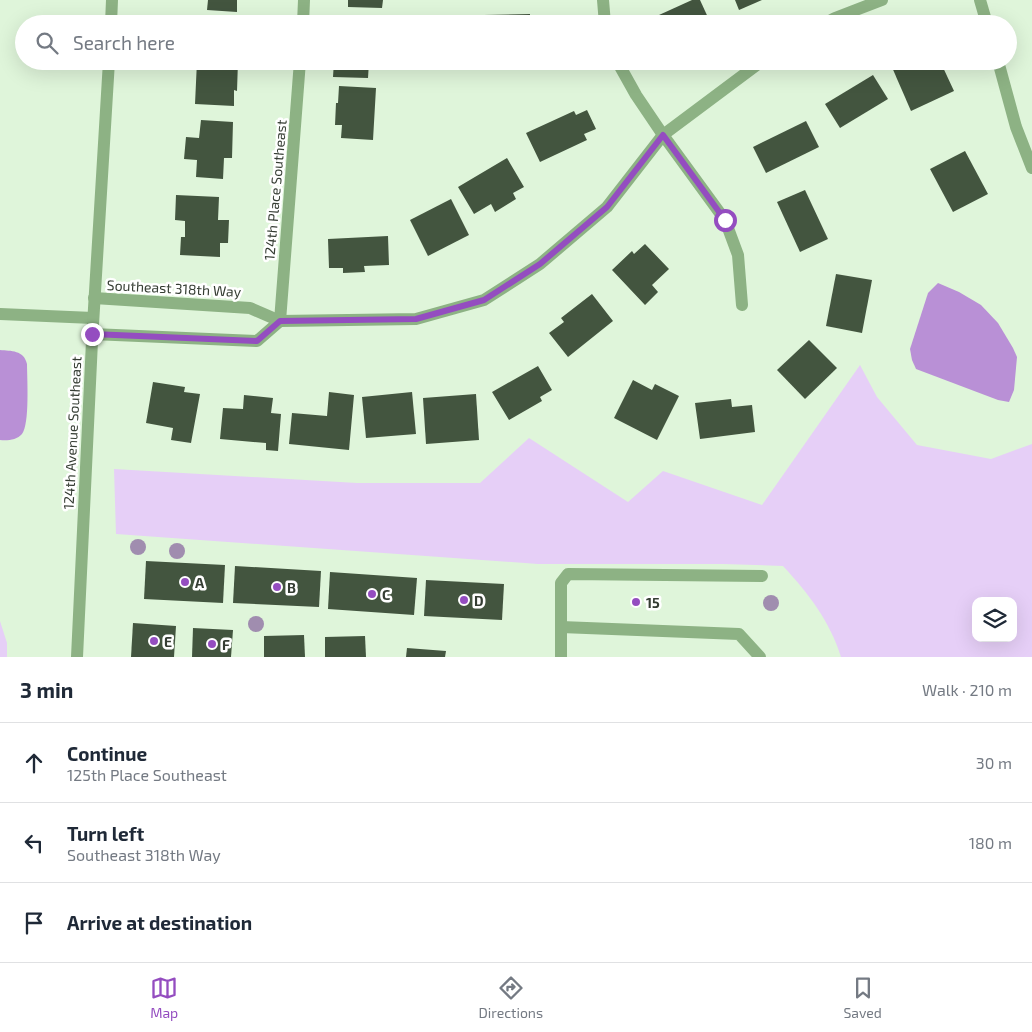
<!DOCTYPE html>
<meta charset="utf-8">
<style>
:root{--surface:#fff;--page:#f6f6f7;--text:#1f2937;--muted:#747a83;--line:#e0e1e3;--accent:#944dc0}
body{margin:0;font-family:"Exo 2",sans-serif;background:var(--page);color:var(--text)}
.controls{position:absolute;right:15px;bottom:15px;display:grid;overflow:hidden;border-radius:10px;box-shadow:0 5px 20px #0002}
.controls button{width:45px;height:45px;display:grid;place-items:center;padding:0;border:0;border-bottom:1px solid var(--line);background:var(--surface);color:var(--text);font:25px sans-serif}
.stop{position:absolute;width:15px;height:15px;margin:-11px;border:4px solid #944dc0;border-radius:50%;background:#fff}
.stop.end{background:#944dc0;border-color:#fff;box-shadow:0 1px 5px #0008}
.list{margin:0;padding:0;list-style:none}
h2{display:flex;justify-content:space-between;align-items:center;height:65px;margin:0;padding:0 20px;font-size:21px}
h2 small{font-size:16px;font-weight:400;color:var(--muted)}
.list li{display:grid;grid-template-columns:32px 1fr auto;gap:15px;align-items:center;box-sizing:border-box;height:80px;padding:0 20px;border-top:1px solid var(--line)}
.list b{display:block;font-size:19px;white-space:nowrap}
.list p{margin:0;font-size:16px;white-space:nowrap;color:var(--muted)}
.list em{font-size:16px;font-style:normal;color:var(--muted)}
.icon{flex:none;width:28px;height:28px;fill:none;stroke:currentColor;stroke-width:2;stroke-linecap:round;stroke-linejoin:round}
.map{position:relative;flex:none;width:1032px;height:657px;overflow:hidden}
.search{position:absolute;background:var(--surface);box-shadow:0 5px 20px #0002;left:15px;right:15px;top:15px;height:55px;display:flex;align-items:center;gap:12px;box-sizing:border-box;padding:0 18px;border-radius:28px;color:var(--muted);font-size:19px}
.sheet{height:305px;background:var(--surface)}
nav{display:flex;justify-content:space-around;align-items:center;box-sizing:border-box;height:70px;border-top:1px solid var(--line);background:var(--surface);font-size:14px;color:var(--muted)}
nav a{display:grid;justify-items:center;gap:2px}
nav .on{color:var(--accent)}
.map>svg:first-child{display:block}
.green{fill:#e6cff7;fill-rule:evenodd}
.water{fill:#b990d6}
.building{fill:#43553f}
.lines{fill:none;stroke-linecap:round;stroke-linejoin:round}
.minor{stroke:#8db284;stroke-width:12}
.tree{fill:#a08daf}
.route{stroke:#944dc0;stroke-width:6}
.poi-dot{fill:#944dc0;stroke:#fff;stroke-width:2}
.labels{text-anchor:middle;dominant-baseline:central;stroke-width:5;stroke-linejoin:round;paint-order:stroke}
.street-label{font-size:14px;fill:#353d33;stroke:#fff}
.poi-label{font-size:14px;font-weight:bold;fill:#353d33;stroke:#fff;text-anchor:start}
</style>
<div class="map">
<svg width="1032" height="657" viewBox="0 0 1032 657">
<rect width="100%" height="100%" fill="#dff5da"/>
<g class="green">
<path d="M860 365 877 397 917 445 991 459 1032 444V657H841C830 621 808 593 783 566L723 564H538L116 534 114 469 357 483H480L529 438 628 502 663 471 762 505ZM976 601H1013V638H976Z"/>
<path d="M0 621 7 643V657H0Z"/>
</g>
<g class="water">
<path d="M938 283 959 292 981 305 998 323 1013 348 1017 357 1014 390 1009 402 998 400 916 369 912 360 910 349 928 293Z"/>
<path d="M0 350C11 351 24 350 27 364 27 378 30 424 22 434 17 440 7 441 0 440Z"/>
</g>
<g class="building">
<path d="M208 0H237V12L207 10Z"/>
<path d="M348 0H383L382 8 348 7Z"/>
<path d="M692 0H700L711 24H649L648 20Z"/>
<path d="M735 0H762L739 10Z"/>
<path d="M530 14V24H485L484 15Z"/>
<path d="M342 19 371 20 370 24H342Z"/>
<path d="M197 61H238L237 91 234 90V106L195 104Z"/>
<path d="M334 61H369L368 78 333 77Z"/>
<path d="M486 61H513V63L486 64Z"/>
<path d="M901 61H940L954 91 911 111 891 65Z"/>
<path d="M873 75 888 99 840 128 825 104Z"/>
<path d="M339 86 376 88 373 140 341 138 342 125H335L336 103H338Z"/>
<path d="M587 110 596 129 584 134 587 140 540 162 526 133 574 111 576 115Z"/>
<path d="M201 120 233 122 232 158H224L223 179 196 177 197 160 184 159 186 137 199 138Z"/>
<path d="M806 121 819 147 766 173 753 147Z"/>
<path d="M965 151 988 194 953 212 930 169Z"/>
<path d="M507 158 524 187 513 193 516 199 495 212 491 204 474 214 458 187Z"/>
<path d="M805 190 828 239 800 252 777 202Z"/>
<path d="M176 195 219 197 218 220H229L228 243H220V257L180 255 181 237H185V221L175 220Z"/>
<path d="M451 199 469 235 428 256 410 220Z"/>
<path d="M388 236 389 265 364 266 365 272 343 273V268H329L328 239Z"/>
<path d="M645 244 669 269 652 285 658 292 645 305 612 270 632 251 634 254Z"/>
<path d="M836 274 872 280 862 333 826 326Z"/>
<path d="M592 294 613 321 568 357 549 333 564 322 561 318Z"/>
<path d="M809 340 837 368 805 399 777 370Z"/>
<path d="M538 366 552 390 540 397 542 401 509 420 492 392Z"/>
<path d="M633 380 652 390 655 384 679 396 657 440 614 418Z"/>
<path d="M153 382 185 387 184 392 200 394 191 443 171 440 173 428 146 423Z"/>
<path d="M329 392 354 395 349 450 289 444 292 413 327 416Z"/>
<path d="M412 392 416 434 366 438 362 397Z"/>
<path d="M476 394 479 440 426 444 423 398Z"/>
<path d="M244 395 273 398 271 413 281 414 278 451 266 450V443L220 439 223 408 243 409Z"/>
<path d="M731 399 732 407 752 405 755 432 700 439 695 403Z"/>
<path d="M146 561 225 565 223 603 144 599Z"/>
<path d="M235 566 321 571 319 607 233 603Z"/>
<path d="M330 572 417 578 414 615 328 609Z"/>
<path d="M426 580 504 584 502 620 424 616Z"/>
<path d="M133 623 176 626 174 657H131Z"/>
<path d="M193 628 233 630 231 657H192Z"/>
<path d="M304 635 305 657H264V636Z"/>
<path d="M365 636 366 657H325V637Z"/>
<path d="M407 648 446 651 445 657H406Z"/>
</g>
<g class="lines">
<g class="minor">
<path d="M603 0 605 24"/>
<path d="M980 0 987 24"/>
<path d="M111 24 112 0"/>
<path d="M303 24 304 0"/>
<path d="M824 24 835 18 882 0"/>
<path d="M617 61 636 95 663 135 725 220 738 255 742 305"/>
<path d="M998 61 1016 127 1032 168"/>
<path d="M94 298 250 308 280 321 416 319 484 300 540 264 607 207 663 135 762 61"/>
<path d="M0 314 93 318"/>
<path d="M280 321 300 61"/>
<path d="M92 334 257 341 280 321"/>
<path d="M561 627 739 634 760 657"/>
<path d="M77 657 92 341 109 61"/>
<path d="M561 657V583L568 574 762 576"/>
</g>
</g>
<g class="tree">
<circle cx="138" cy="547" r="8"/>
<circle cx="177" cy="551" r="8"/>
<circle cx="771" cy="603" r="8"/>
<circle cx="256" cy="624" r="8"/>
</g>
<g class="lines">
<path class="route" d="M92 334 257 341 280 321 416 319 484 300 540 264 607 207 663 135 725 220"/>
</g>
<g class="poi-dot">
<circle cx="185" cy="582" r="5"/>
<circle cx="277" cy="587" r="5"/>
<circle cx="372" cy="594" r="5"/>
<circle cx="464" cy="600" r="5"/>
<circle cx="636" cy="602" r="5"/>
<circle cx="154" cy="641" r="5"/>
<circle cx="212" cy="644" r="5"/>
</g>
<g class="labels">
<g class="street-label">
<text transform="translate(275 190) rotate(-85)">124th Place Southeast</text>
<text transform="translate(174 288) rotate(3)">Southeast 318th Way</text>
<text transform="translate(72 433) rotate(-87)">124th Avenue Southeast</text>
</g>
<g class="poi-label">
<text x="195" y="582">A</text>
<text x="287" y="587">B</text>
<text x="382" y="594">C</text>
<text x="474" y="600">D</text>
<text x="646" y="602">15</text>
<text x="164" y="641">E</text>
<text x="222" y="644">F</text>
</g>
</g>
</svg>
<div class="controls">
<button><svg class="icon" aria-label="layers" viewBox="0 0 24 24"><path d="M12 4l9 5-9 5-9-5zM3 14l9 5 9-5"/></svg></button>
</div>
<div class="stop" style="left:725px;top:220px"></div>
<div class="stop end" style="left:92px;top:334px"></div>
<div class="search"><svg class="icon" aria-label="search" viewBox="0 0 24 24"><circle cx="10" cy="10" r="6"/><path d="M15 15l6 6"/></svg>Search here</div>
</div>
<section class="sheet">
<h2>3 min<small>Walk · 210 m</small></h2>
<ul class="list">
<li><svg class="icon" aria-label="ahead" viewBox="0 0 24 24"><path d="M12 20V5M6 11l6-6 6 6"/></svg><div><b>Continue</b><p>125th Place Southeast</p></div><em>30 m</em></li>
<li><svg class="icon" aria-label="left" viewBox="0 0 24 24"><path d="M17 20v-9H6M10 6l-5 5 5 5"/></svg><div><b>Turn left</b><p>Southeast 318th Way</p></div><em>180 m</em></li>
<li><svg class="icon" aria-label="arrive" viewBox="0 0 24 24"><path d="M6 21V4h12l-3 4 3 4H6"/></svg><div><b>Arrive at destination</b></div></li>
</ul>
</section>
<nav>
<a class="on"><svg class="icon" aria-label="map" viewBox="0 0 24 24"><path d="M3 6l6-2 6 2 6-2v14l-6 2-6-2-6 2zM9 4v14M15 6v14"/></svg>Map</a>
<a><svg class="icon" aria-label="directions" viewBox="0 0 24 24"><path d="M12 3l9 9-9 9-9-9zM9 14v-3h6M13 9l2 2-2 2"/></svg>Directions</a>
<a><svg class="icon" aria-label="saved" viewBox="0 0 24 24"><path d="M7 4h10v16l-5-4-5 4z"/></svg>Saved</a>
</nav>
